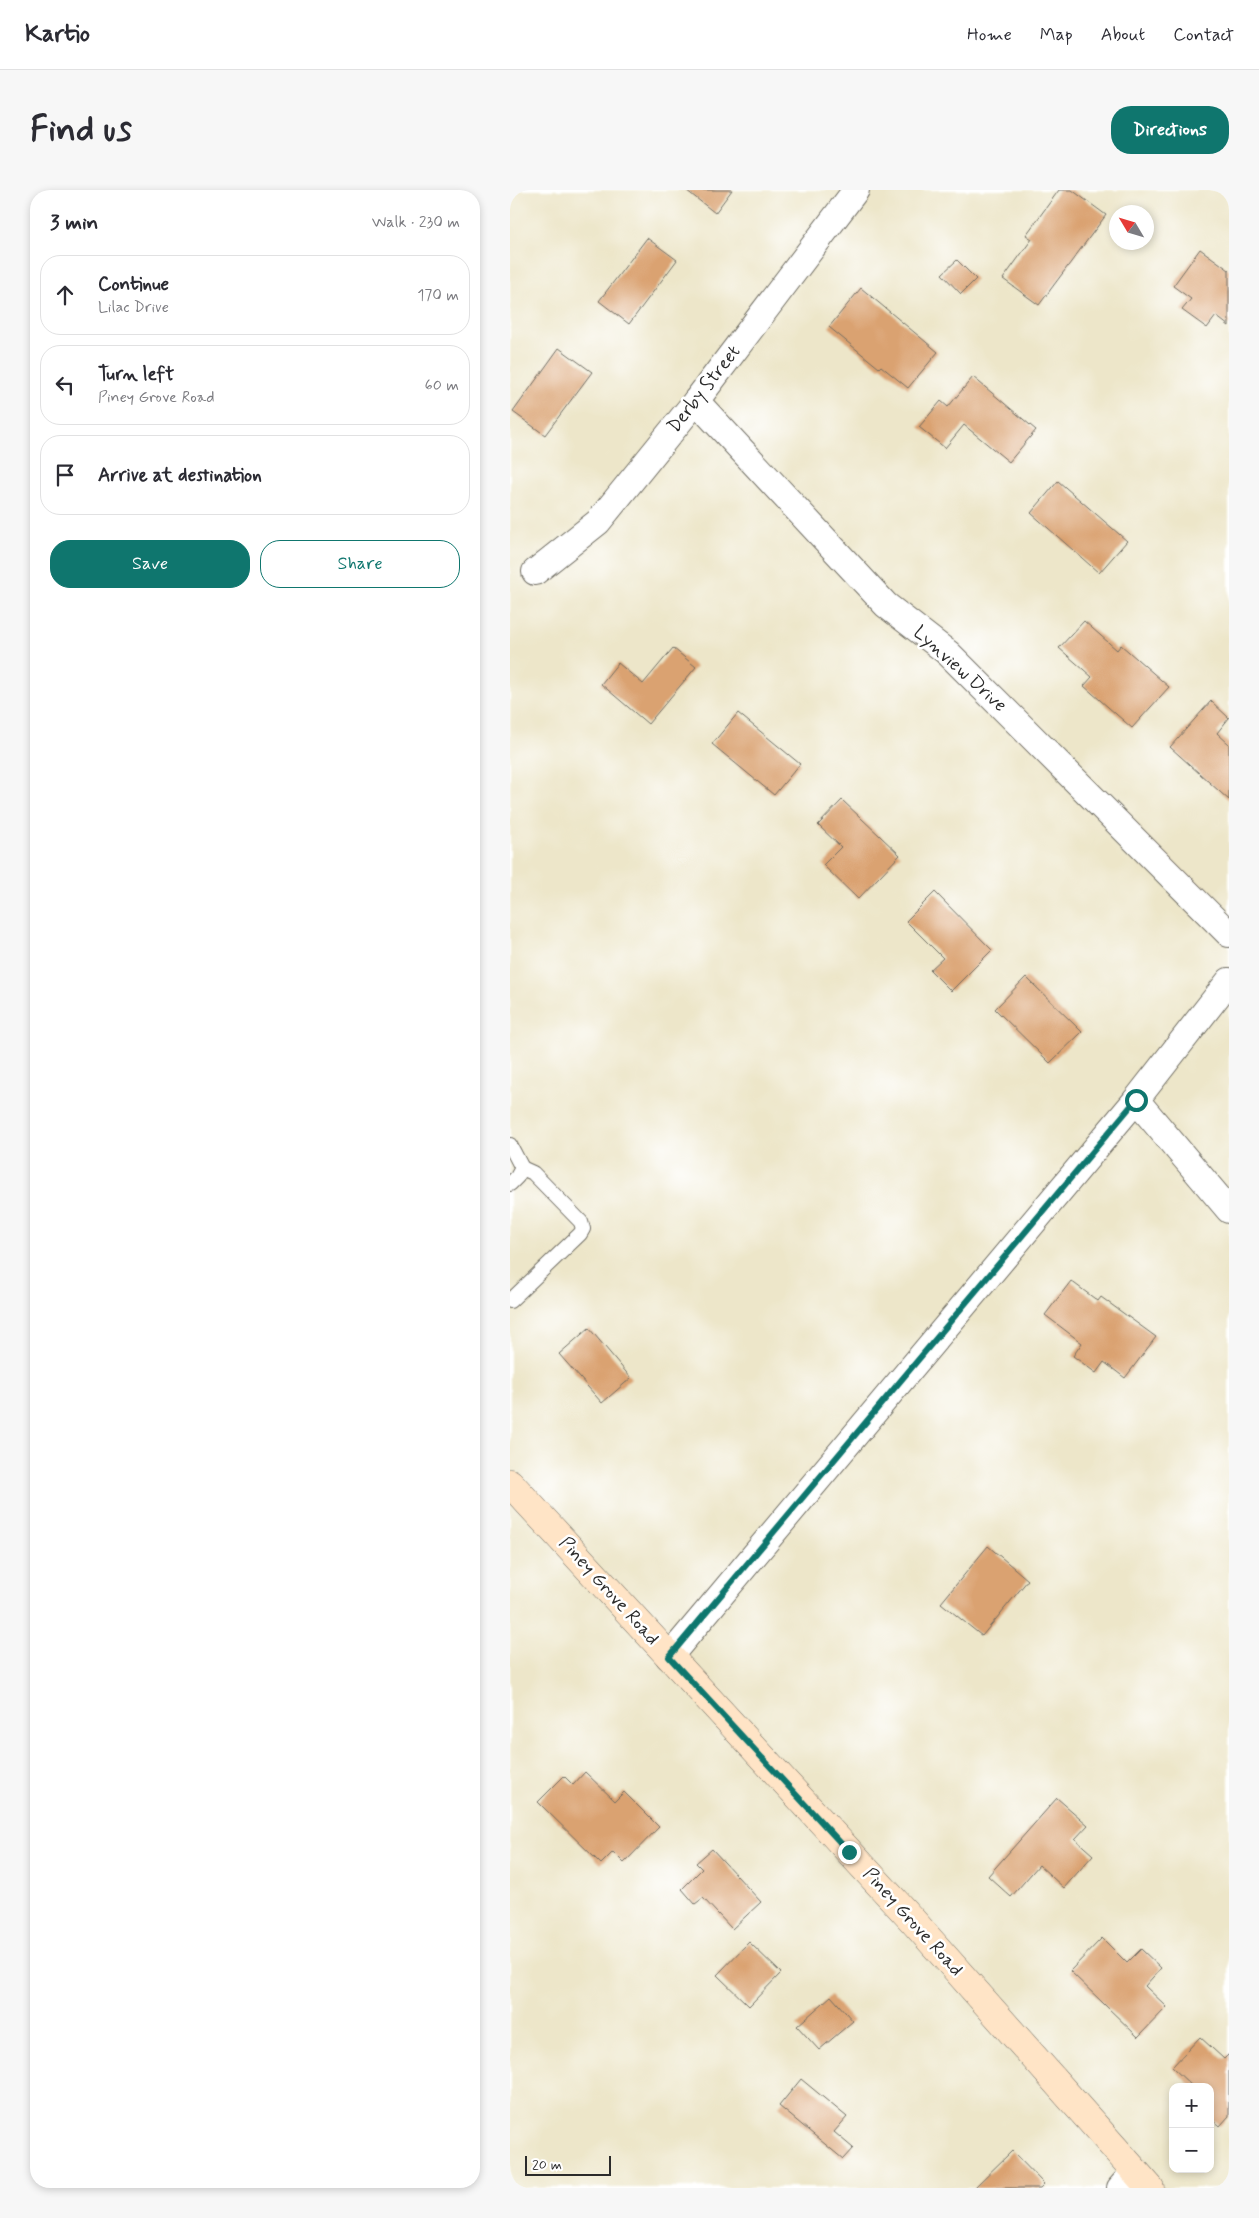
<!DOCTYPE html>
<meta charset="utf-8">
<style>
:root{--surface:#fff;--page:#f7f7f7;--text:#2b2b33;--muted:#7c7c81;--line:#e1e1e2;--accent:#0f766e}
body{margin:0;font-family:Mynerve,sans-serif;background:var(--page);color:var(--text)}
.controls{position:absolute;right:15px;bottom:15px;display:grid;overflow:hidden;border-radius:10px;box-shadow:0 2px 8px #0003}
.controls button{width:45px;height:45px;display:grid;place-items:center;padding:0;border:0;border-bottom:1px solid var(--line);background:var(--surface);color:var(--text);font:25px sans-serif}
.compass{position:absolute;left:599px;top:15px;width:45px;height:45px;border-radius:50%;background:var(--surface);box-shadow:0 2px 8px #0003;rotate:308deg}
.scale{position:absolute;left:15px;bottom:12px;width:86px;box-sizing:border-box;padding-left:5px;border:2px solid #2b2b2b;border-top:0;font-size:14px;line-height:18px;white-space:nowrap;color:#2b2b2b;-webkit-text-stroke:4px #fff;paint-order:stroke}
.stop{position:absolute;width:15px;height:15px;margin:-11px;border:4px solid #0f766e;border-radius:50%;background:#fff}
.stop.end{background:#0f766e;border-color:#fff;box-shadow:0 1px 5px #0008}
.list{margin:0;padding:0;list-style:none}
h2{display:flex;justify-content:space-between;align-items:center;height:65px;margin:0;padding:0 20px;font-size:21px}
h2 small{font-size:16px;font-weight:400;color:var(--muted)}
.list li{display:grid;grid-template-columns:32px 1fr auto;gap:15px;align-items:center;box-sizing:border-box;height:80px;margin:0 10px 10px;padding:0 10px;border:1px solid var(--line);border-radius:20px}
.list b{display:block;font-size:19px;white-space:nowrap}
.list p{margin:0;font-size:16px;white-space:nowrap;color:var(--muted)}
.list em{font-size:16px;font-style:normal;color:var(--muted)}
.actions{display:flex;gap:10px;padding:15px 20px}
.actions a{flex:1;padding:11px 0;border:1px solid var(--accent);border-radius:20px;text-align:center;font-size:18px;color:var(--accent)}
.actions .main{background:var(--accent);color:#fff}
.icon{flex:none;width:28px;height:28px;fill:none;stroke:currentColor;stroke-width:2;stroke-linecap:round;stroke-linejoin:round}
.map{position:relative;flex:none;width:719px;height:1998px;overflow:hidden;border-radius:20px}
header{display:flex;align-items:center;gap:30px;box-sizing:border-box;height:70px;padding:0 25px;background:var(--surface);border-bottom:1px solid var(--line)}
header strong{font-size:24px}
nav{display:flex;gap:28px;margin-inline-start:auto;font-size:18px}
.intro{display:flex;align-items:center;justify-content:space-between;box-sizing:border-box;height:120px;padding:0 30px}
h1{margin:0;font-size:35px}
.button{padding:12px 22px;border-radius:20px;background:var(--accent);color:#fff;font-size:18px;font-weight:700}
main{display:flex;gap:30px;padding:0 30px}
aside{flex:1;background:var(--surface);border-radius:20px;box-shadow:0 2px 8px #0003}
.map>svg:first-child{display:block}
.building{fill:#daa271}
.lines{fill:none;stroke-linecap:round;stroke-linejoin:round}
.lane-casing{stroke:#6f6c62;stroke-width:16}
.street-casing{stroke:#6f6c62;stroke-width:28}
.secondary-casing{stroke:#6f6c62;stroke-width:29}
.lane{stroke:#fff;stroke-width:14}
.street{stroke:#fff;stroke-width:26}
.secondary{stroke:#ffe4c6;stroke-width:28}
.route{stroke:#0f766e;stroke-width:6}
.labels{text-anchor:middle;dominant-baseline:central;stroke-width:5;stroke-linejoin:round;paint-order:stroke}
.street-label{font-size:19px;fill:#2b2b2b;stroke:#fff}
</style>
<header>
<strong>Kartio</strong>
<nav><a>Home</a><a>Map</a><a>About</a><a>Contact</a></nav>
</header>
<div class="intro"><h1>Find us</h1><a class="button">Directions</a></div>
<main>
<aside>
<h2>3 min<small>Walk · 230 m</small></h2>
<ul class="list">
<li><svg class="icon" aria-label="ahead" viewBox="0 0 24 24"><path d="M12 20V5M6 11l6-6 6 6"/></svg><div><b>Continue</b><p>Lilac Drive</p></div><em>170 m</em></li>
<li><svg class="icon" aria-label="left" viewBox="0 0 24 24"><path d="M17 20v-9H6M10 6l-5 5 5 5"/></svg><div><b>Turn left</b><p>Piney Grove Road</p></div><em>60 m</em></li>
<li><svg class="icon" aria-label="arrive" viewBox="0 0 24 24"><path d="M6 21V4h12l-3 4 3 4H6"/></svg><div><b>Arrive at destination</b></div></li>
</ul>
<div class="actions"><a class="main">Save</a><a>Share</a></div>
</aside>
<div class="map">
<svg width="719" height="1998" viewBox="0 0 719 1998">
<rect width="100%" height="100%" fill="#fff"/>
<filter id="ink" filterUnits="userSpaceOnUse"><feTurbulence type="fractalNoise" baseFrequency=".02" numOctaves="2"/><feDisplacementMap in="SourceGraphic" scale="10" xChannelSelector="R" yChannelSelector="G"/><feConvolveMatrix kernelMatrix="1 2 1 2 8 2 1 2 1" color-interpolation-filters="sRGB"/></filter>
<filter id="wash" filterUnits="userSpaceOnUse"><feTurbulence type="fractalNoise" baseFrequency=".0096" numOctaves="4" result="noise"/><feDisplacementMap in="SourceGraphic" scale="20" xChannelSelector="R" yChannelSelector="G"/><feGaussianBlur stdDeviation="1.12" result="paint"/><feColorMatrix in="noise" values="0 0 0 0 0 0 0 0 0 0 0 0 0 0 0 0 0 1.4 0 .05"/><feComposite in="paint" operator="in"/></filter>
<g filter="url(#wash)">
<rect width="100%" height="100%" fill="#ede6c9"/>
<g id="blocks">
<g class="building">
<path d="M176 0H222L205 23Z"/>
<path d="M549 0H562L596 25 529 115 493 89 522 49 516 45Z"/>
<path d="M137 48 167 70 119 134 89 111Z"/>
<path d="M690 59 719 80V136L706 126 697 138 672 120 681 109 663 96Z"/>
<path d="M447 70 466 89 451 104 432 84Z"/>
<path d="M351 98 428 162 398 198 371 176 369 178 319 137Z"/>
<path d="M49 158 82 182 35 245 3 222Z"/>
<path d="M463 187 526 240 499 272 454 235 435 258 409 237 431 211 438 217Z"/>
<path d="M548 291 617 351 589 383 521 323Z"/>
<path d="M574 431 607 460 611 455 659 497 622 538 574 496 582 487 549 458Z"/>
<path d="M163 458 186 477 138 534 91 494 108 473 133 494Z"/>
<path d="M701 511 719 528 707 543 719 554V610L660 557Z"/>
<path d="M228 523 290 574 264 605 202 554Z"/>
<path d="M332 610 390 665 348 709 313 675 331 657 308 635Z"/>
<path d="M425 702 482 760 441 801 420 780 433 768 396 731Z"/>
<path d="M516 787 572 842 540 873 485 819Z"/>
<path d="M561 1091 588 1111 591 1107 646 1147 615 1188 594 1172 586 1183 563 1166 572 1153 535 1125Z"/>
<path d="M79 1138 121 1188 92 1213 49 1164Z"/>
<path d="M478 1356 518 1390 472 1446 431 1413Z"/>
<path d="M75 1582 105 1611 114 1602 149 1637 114 1673 103 1662 91 1674 28 1612 54 1586 63 1595Z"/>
<path d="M547 1608 578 1635 565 1649 583 1665 554 1698 529 1675 501 1707 478 1686Z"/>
<path d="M202 1659 251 1712 222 1739 193 1708 185 1714 172 1699 192 1679 186 1673Z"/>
<path d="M592 1748 617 1773 631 1759 651 1778 635 1796 657 1817 628 1847 560 1781Z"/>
<path d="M239 1752 271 1783 239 1816 207 1785Z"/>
<path d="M321 1806 343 1831 309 1860 287 1836Z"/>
<path d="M690 1847 714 1869 719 1864V1926L710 1936 700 1927V1897H683L662 1877Z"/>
<path d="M291 1889 337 1927 324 1942 343 1958 333 1969 269 1916Z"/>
<path d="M502 1961 534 1994 530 1998H464Z"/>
</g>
</g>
</g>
<g filter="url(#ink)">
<use href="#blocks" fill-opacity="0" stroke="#6f6c62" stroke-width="1"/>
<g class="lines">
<defs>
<g id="lane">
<path d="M0 955 12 978 7 987 0 994"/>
<path d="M0 1111 70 1044 73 1039 71 1032 23 983 12 978"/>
</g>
<g id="street">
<path d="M186 211 376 415 438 463 719 744"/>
<path d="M25 382 88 332 186 211 346 0"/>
<path d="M626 910 719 1020"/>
<path d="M159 1467 626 910 719 791"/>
<path d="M610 1998 625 1981"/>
</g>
<path id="secondary" d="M0 1293 403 1731 640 1998"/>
</defs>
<use href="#lane" class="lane-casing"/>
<use href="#street" class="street-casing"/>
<use href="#secondary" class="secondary-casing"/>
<use href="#lane" class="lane"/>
<use href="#street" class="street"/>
<use href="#secondary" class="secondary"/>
</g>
</g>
<g class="lines" filter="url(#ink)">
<path class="route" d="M339 1662 159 1467 626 910"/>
</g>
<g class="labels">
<g class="street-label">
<text transform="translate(194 199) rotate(-52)">Derby Street</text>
<text transform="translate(450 479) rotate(42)">Lynview Drive</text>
<text transform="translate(99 1401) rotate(48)">Piney Grove Road</text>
<text transform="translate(403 1732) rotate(48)">Piney Grove Road</text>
</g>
</g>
</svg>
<div class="controls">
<button>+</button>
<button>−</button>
</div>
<svg class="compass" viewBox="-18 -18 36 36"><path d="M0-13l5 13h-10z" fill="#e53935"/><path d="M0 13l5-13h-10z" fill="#7c7c81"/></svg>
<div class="scale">20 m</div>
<div class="stop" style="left:626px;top:910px"></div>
<div class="stop end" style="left:339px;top:1662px"></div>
</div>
</main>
